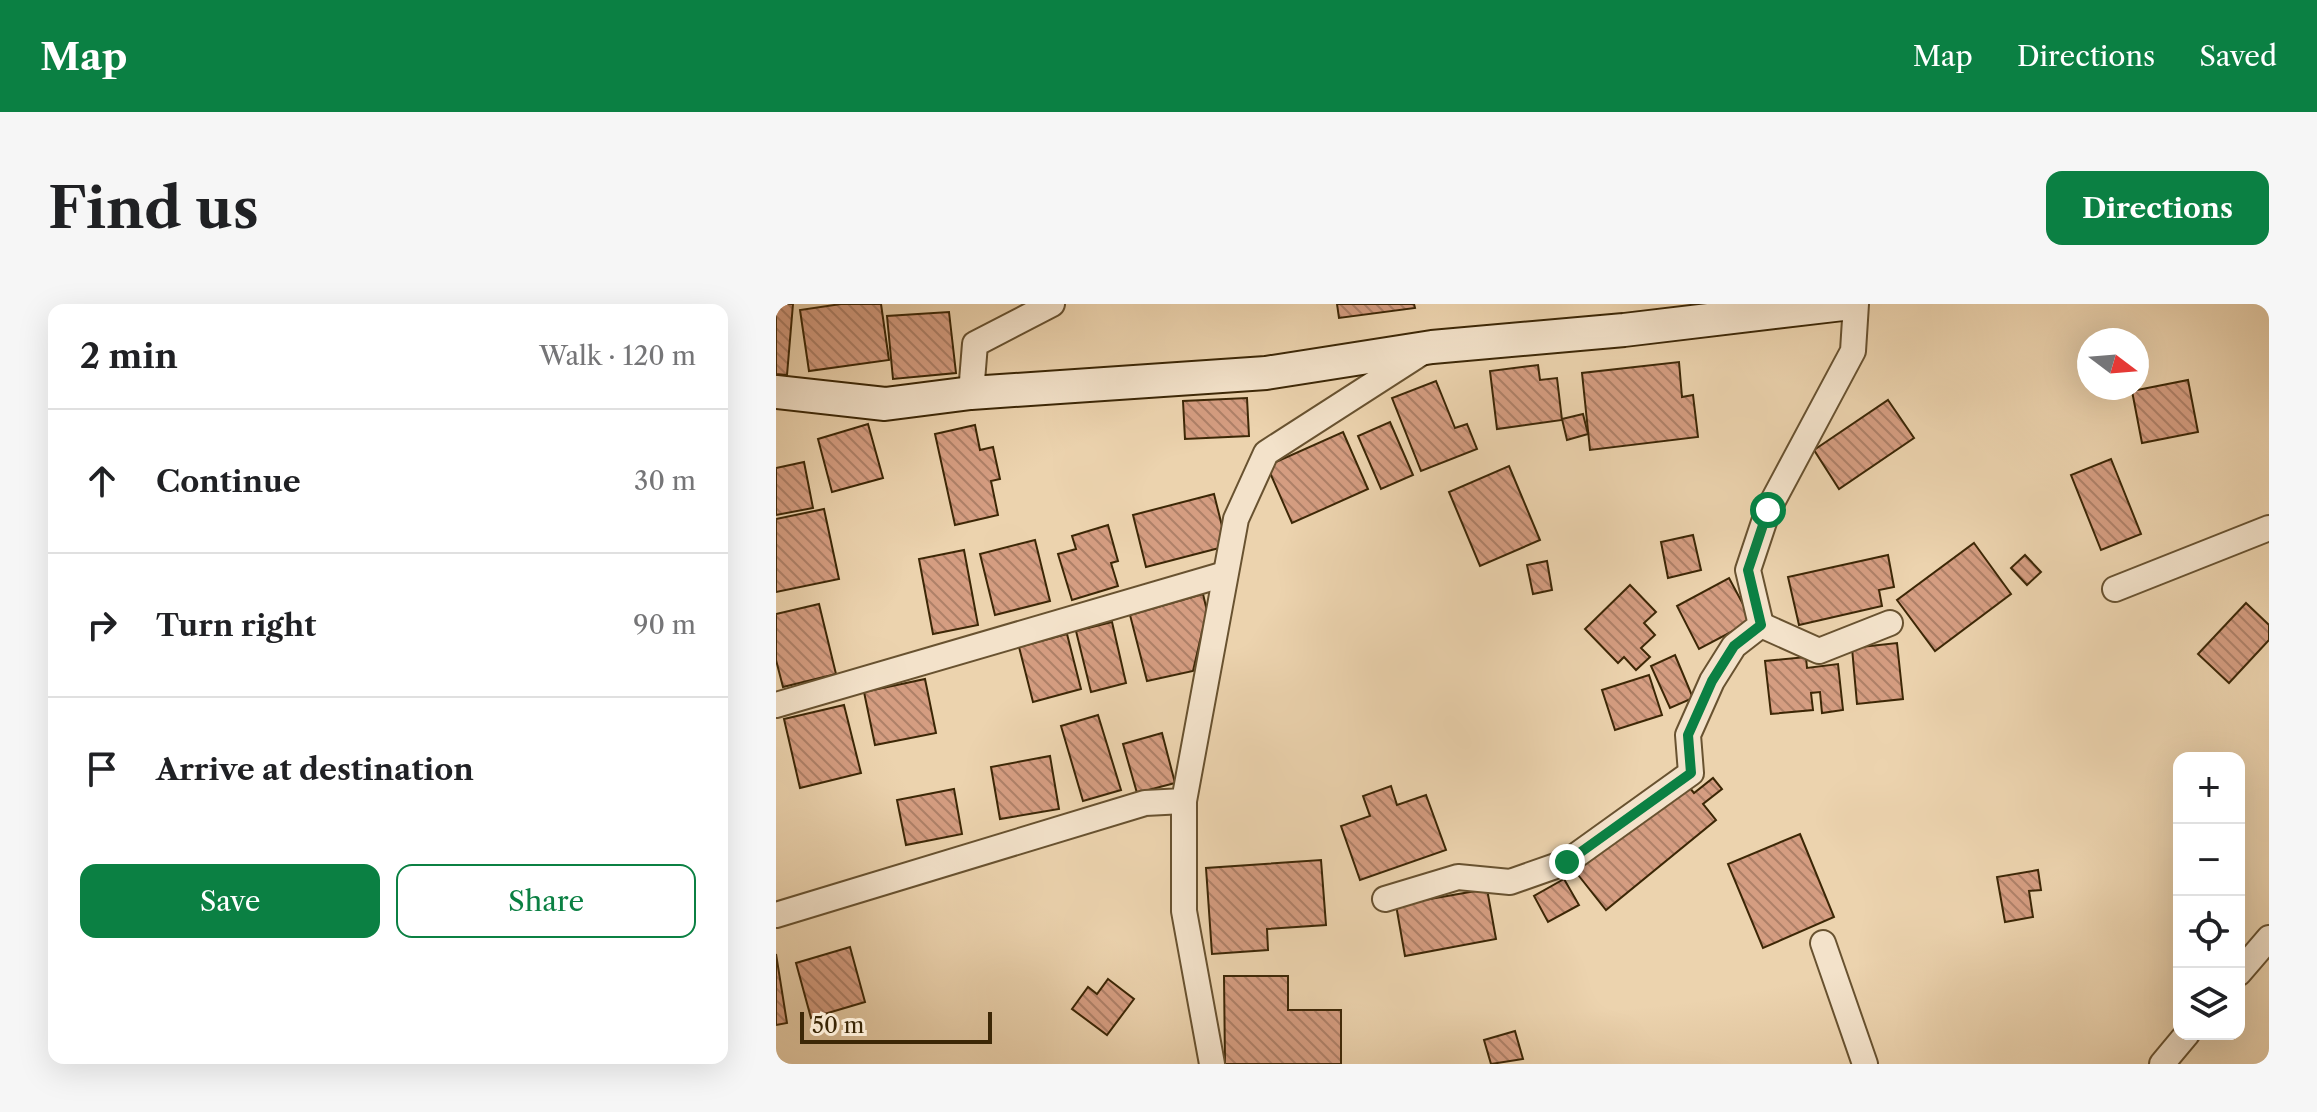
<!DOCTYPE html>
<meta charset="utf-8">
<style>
:root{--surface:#fff;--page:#f6f6f6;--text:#202124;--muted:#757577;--line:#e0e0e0;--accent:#0b8043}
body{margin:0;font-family:"Libre Caslon Text",serif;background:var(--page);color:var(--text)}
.controls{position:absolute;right:24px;bottom:24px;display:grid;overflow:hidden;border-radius:16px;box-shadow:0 8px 32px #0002}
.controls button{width:72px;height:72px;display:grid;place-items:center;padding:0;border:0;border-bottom:2px solid var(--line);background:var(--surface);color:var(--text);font:40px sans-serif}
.compass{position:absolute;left:1301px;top:24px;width:72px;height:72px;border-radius:50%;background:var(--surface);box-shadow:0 8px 32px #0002;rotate:106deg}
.scale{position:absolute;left:24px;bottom:20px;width:192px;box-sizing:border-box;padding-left:8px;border:4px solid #3c2706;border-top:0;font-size:22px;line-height:28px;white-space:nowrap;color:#3c2706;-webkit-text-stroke:6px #f3e2ca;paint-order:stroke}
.stop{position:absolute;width:24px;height:24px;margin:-18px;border:6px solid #0b8043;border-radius:50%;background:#fff}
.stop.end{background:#0b8043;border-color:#fff;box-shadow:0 2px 8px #0008}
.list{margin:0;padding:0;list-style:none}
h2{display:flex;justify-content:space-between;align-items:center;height:104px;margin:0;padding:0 32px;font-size:34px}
h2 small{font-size:26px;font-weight:400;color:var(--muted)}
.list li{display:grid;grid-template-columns:52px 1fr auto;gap:24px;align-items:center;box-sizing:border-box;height:144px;padding:0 32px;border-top:2px solid var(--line)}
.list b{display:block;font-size:30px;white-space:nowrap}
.list em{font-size:26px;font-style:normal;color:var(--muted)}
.actions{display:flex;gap:16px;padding:24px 32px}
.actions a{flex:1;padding:18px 0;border:2px solid var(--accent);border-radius:16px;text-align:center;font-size:28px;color:var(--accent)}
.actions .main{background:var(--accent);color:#fff}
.icon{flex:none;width:44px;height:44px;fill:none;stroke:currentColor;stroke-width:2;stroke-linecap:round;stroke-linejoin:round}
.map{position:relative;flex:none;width:1493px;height:760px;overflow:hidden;border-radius:16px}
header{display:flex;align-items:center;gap:48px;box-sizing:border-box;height:112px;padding:0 40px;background:var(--accent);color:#fff}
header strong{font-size:38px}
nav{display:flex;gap:44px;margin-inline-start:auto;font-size:28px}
.intro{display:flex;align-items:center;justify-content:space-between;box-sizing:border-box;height:192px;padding:0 48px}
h1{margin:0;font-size:56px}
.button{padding:20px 36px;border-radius:16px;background:var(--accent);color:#fff;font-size:28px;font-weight:700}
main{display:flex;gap:48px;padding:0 48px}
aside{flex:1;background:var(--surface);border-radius:16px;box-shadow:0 8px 32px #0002}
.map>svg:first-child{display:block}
.building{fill:url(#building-back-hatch);stroke:#3c2706;stroke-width:2}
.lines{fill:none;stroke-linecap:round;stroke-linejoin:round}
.street-casing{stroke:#685230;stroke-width:28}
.secondary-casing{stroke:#3c2706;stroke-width:36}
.street{stroke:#f3e2ca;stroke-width:24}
.secondary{stroke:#f3e2ca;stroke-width:32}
.route{stroke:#0b8043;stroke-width:10}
</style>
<header>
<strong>Map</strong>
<nav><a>Map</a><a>Directions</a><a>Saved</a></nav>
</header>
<div class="intro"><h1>Find us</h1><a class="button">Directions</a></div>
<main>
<aside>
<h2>2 min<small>Walk · 120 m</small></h2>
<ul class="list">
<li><svg class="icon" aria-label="ahead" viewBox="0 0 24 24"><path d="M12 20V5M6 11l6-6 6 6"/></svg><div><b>Continue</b></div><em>30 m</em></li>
<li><svg class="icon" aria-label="right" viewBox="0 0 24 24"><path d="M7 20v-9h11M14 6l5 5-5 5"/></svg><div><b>Turn right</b></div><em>90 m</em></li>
<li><svg class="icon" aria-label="arrive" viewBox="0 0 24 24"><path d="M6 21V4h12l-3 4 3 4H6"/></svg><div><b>Arrive at destination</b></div></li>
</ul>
<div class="actions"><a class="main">Save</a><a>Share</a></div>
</aside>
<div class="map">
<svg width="1493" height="760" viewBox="0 0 1493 760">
<defs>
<pattern id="building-back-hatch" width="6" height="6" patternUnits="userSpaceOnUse" patternTransform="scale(2)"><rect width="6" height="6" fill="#d59d81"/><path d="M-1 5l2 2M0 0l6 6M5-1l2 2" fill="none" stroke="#ae8068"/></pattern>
</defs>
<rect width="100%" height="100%" fill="#ecd3ae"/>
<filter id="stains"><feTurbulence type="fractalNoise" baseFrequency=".0025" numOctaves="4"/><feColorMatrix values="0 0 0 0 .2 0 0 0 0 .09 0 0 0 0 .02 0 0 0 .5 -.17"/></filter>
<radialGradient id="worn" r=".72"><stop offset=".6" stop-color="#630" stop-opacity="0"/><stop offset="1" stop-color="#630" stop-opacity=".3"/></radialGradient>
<g class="building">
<path d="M0 0H17L11 71 0 70Z"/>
<path d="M65 0H105L113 56 33 67 24 6Z"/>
<path d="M561 0H638L639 4 563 14Z"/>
<path d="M173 8 180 69 117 75 111 12Z"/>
<path d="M903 58 906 93 917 91 922 133 814 146 806 69Z"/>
<path d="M762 61 764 76 781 74 786 116 721 125 714 67Z"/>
<path d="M1412 76 1422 128 1366 139 1356 87Z"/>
<path d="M660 77 679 124 691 120 701 145 645 167 616 94Z"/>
<path d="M471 94 473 132 409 135 407 97Z"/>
<path d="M1112 96 1138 134 1063 185 1038 146Z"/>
<path d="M807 110 812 130 791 136 786 115Z"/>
<path d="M614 118 637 171 605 185 582 132Z"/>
<path d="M92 120 107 174 56 188 42 135Z"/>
<path d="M199 121 204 146 217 143 224 175 215 177 222 211 179 221 159 130Z"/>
<path d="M567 128 592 185 516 219 491 162Z"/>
<path d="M1335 155 1365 230 1325 246 1295 171Z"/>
<path d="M28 158 37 204 0 211V164Z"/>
<path d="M733 162 764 236 704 262 673 188Z"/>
<path d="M438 190 451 242 370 263 357 211Z"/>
<path d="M48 205 63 275 0 288V215Z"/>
<path d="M332 221 342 257 335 259 342 282 296 296 282 250 300 245 296 232Z"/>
<path d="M917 231 925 266 892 274 885 238Z"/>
<path d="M259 236 274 297 219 311 204 250Z"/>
<path d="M1198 239 1235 290 1159 347 1121 296Z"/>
<path d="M188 246 202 321 157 330 143 255Z"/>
<path d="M1112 251 1118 283 1103 286 1106 302 1023 321 1012 273Z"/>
<path d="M1249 251 1265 268 1251 281 1235 264Z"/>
<path d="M771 257 776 286 757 290 751 261Z"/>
<path d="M953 274 976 317 923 345 901 302Z"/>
<path d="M854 281 880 308 868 319 879 331 865 344 874 353 860 366 848 353 842 359 809 325Z"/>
<path d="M427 290 431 307 417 367 371 377 354 311Z"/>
<path d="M1470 299 1493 321V336L1453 379 1422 350Z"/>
<path d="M43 300 60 370 7 383 0 356V310Z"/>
<path d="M336 318 350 379 315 388 300 327Z"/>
<path d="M291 330 305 385 257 398 243 343Z"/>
<path d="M1121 339 1127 395 1081 400 1076 344Z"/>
<path d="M899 351 917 394 894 404 875 362Z"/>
<path d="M1030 353 1031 364 1062 360 1067 406 1046 409 1044 388 1035 389 1037 406 995 410 989 357Z"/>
<path d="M873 371 886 411 839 426 826 386Z"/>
<path d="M149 375 160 429 99 441 88 388Z"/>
<path d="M68 401 85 469 24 484 8 415Z"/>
<path d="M322 411 345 486 307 497 285 422Z"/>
<path d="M386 429 399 479 361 489 347 440Z"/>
<path d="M274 452 283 505 224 515 215 463Z"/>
<path d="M937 474 946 485 927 500 940 516 830 606 799 567 909 478 918 489Z"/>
<path d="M615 482 621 501 650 491 670 546 584 576 565 522 594 512 587 492Z"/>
<path d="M178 485 186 530 130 541 121 496Z"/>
<path d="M1024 530 1058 613 987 644 952 560Z"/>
<path d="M545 556 550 621 491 625 492 646 436 650 430 564Z"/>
<path d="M1262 566 1265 586 1253 587 1257 613 1229 618 1221 573Z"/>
<path d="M788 575 803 601 772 618 758 592Z"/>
<path d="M711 585 720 635 629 652 620 601Z"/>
<path d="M74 643 89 698 35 714 20 659Z"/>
<path d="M0 650 11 719 0 721Z"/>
<path d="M448 672H512V706H565V760H449Z"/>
<path d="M332 675 358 695 331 731 296 705 312 683 321 690Z"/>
<path d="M739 727 747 755 715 760 708 736Z"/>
</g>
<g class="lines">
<defs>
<g id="street">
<path d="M195 89 199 40 276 0"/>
<path d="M1339 285 1493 224"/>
<path d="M985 321 1043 347 1114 319"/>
<path d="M0 401 449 270"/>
<path d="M408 497V607L436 760"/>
<path d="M609 595 682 573 734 578 791 558 915 469 912 431 936 377 958 342 985 321 972 266 992 206 1077 47 1080 0"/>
<path d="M0 611 369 499 408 497 460 215 490 149 647 48"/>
<path d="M1047 639 1089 760"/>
<path d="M1463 669 1493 634"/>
<path d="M1386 760 1411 730"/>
</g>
<path id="secondary" d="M0 88 109 100 195 89 490 69 656 43 848 26 1067 0"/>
</defs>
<use href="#street" class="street-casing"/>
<use href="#secondary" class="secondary-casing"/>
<use href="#street" class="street"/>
<use href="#secondary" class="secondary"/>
</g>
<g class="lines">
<path class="route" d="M791 558 915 469 912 431 936 377 958 342 985 321 972 266 992 206"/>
</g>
<rect width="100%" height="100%" filter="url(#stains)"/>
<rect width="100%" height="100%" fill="url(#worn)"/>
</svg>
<div class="controls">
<button>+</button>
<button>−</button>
<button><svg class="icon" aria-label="locate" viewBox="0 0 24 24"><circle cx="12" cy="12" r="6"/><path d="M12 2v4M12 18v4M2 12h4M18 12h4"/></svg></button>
<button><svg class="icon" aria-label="layers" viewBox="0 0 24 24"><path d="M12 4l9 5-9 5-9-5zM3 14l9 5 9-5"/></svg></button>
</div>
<svg class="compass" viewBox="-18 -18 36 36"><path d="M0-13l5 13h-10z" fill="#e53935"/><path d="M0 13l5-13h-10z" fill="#757577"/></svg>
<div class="scale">50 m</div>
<div class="stop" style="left:992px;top:206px"></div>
<div class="stop end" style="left:791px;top:558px"></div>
</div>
</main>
